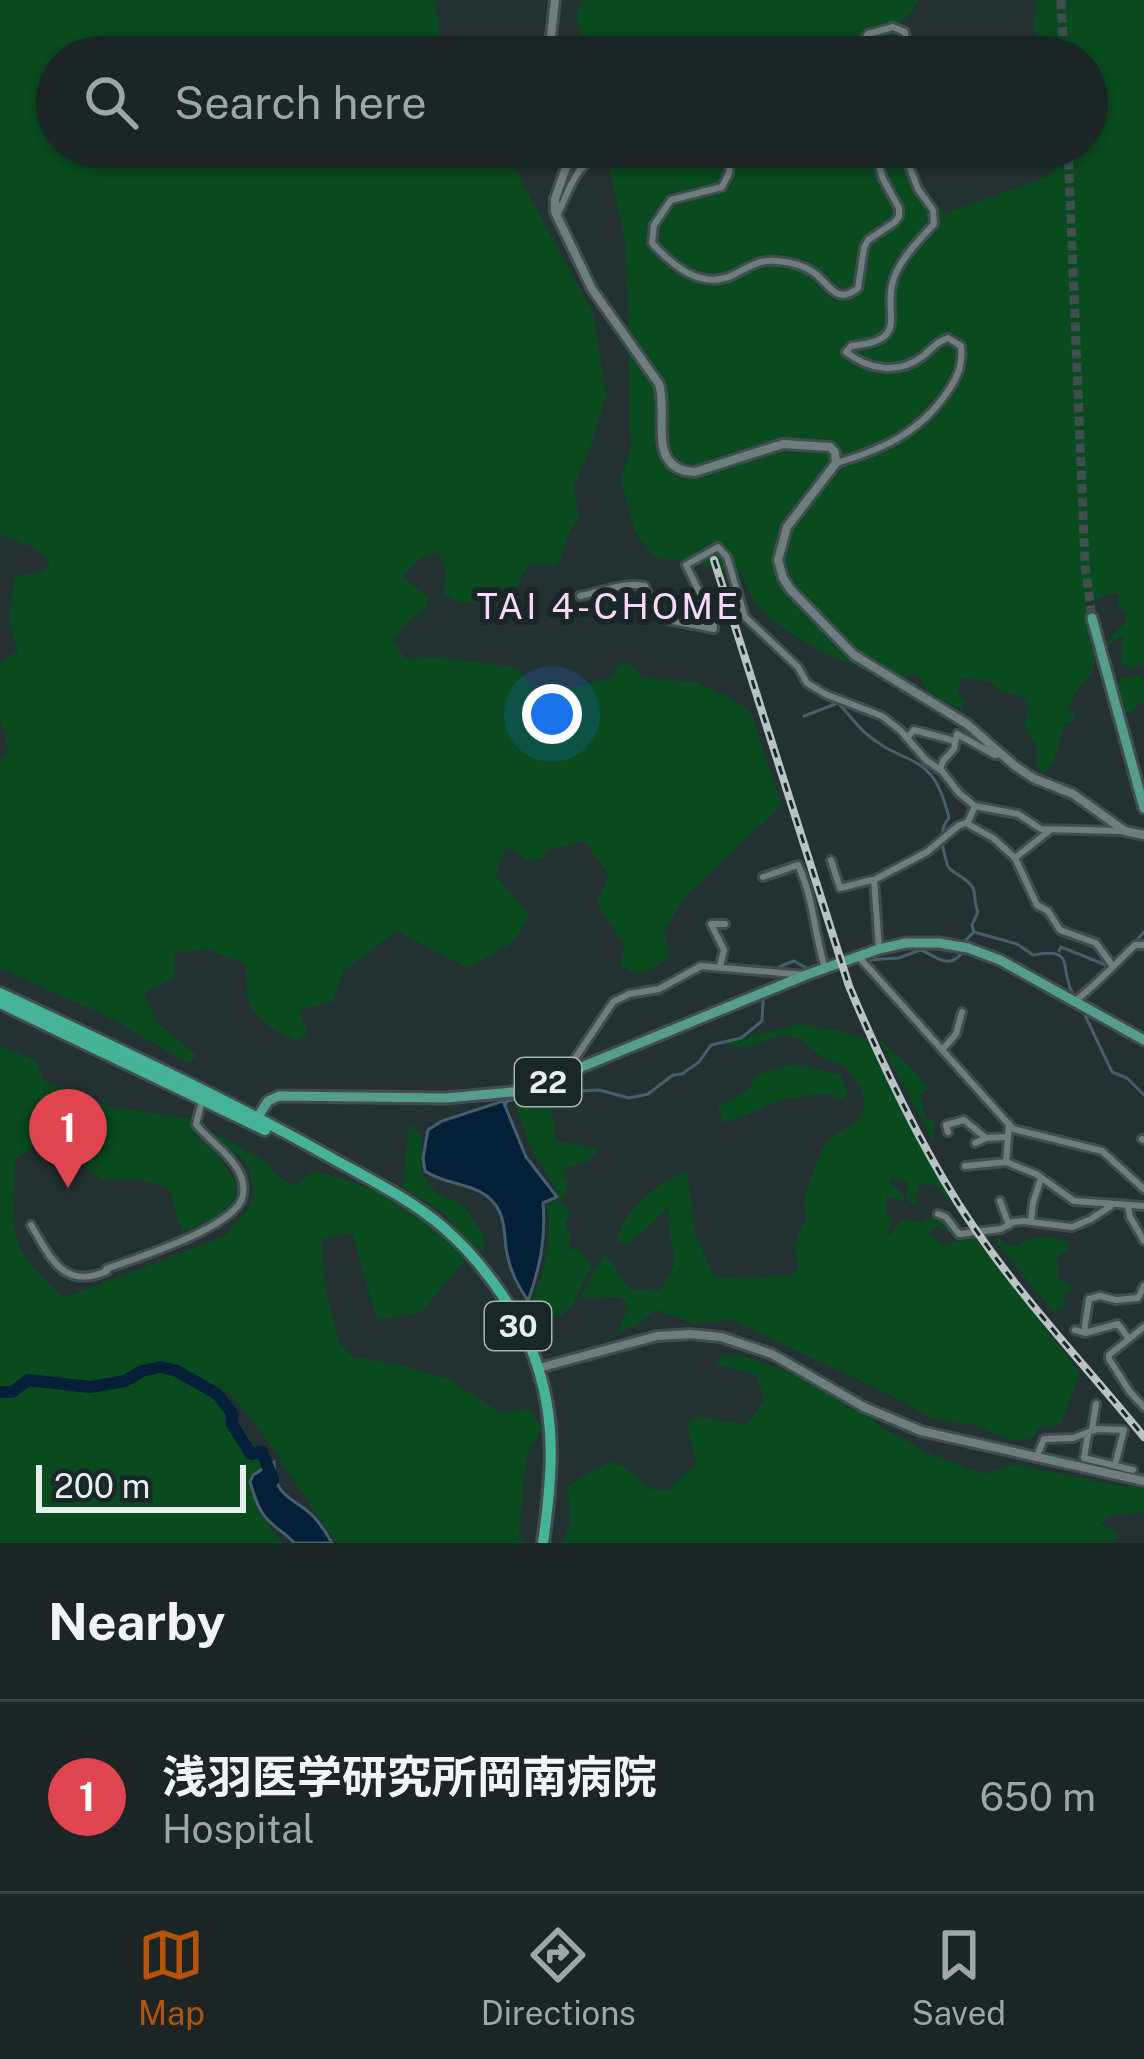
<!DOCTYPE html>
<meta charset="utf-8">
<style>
:root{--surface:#1b2526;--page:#283132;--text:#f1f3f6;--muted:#a0a5a7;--line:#394243;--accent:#b45309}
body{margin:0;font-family:"Public Sans","Noto Sans JP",sans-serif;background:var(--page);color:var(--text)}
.scale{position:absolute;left:36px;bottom:30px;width:210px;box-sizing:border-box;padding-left:12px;border:6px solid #e6efef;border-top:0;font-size:33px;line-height:42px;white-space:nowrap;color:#e6efef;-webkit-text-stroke:9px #1a2728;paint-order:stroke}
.you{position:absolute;left:552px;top:714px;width:42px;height:42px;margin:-30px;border:9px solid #fff;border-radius:50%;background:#1a73e8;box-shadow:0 0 0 18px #1a73e833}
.badge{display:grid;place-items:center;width:78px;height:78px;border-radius:50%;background:var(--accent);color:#fff;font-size:39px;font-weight:700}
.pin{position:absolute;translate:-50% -99px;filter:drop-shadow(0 3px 6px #0008)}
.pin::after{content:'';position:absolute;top:63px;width:42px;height:36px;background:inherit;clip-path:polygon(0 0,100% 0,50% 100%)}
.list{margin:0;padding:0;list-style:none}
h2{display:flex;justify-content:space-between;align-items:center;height:156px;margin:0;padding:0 48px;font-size:51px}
h2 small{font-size:39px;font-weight:400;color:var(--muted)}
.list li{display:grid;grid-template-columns:78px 1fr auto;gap:36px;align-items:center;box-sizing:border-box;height:192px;padding:0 48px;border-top:3px solid var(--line)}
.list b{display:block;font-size:45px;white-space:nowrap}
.list p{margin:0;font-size:39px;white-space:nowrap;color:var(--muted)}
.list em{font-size:39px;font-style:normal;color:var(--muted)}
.icon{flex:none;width:66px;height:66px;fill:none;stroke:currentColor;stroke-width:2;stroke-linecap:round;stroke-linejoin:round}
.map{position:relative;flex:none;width:1144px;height:1543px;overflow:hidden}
.search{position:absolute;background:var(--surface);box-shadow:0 3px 9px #0004;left:36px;right:36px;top:36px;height:132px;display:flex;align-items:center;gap:30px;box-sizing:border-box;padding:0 42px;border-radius:66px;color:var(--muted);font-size:45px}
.sheet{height:348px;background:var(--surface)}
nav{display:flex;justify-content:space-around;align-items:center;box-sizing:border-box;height:168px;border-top:3px solid var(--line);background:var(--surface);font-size:33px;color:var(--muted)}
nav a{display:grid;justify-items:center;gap:6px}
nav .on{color:var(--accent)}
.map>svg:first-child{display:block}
.green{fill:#094a1f}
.water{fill:#032038;stroke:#475e6f;stroke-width:3}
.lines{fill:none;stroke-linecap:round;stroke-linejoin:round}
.stream{stroke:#475e6f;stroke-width:3}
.river{stroke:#032038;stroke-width:12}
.primary-tunnel{stroke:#414e4e;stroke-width:9;stroke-dasharray:9 4.5;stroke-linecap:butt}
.street-casing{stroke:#404c4d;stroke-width:12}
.secondary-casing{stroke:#404c4d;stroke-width:14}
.primary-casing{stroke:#404c4d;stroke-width:15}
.highway-casing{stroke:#404c4d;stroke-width:16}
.street{stroke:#6e7d7e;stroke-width:6}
.secondary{stroke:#6e7d7e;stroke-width:8}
.primary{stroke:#569d8e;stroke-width:9}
.highway{stroke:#46b398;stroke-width:10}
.rail-casing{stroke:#bac3c4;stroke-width:8}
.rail{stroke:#1a2728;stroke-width:3;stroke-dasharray:9;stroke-linecap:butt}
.labels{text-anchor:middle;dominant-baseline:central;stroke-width:12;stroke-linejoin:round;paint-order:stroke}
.shield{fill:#1a2728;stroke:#a9b3b3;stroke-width:3}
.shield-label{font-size:30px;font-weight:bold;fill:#e6efef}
.neighbourhood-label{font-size:36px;letter-spacing:3px;fill:#f8d8fc;stroke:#1a2728}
</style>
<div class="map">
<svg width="1144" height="1543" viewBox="0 0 1144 1543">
<rect width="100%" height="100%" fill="#243132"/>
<g class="green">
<path d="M0 0H435L440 34 453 57H57V147H503L593 313 606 395 590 449 573 487 579 515 568 535 558 565 532 564 522 574 520 585C492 603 475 611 444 595L446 572 438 552 420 558 402 576 429 598 422 613 413 617 392 640 406 659 440 657 518 668 538 697C564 694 583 682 609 679L620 665 631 664 643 678 696 682 735 700 750 711 782 805 683 899 664 933 670 956 655 968 636 974 620 965 625 947 597 903 609 876 584 841 551 849 543 858 529 861 506 847 495 875 530 915 513 942 468 968 396 931 343 972 333 1001 299 1011 308 1033 296 1040C279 1034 258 1022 250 1004 246 993 247 976 246 965L207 949 174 953 175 977 144 993 158 1023 197 1056 188 1063 110 1018 0 968V760L8 750 5 732 0 721V661L18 652C7 622 9 608 15 577L45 571 50 562 33 547 0 535Z"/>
<path d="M581 0H920L876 57H586L577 17Z"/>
<path d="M1037 0H1144V664L1131 669 1121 663 1123 638 1120 636 1107 647 1109 639 1126 622V614L1118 605 1119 593 1109 594 1085 604 1096 658 1091 675 1077 690 1068 709 1076 717 1073 722 1065 723 1054 760 1045 773 1037 769V745C1012 721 1035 720 1026 698L999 691 992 682 963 677 956 692 966 701 961 710 927 691 919 675C874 683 788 641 758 606 751 598 746 584 741 573L655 557 635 532 621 479 631 449 626 245 605 147H897L944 214 1049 176 1068 147H1087V117L1091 110 1087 100V57H1057L1033 30Z"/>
<path d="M1139 674 1144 684V702L1128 713 1124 712 1117 686 1122 678Z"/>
<path d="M800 1024 840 1031 866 1039 955 1209C944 1196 939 1182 920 1184L915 1194 918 1203 912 1205 906 1198 908 1183 892 1177 890 1184 904 1194V1201L886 1196V1215L893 1218 886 1234 890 1235 903 1219 920 1223 933 1215 944 1219 952 1230 950 1233 937 1226 928 1233 942 1245 974 1236 1080 1373 1060 1425 1037 1427 1034 1438 1014 1441 973 1425 931 1418 888 1394 732 1320 695 1324 656 1310 636 1326 618 1333 627 1309 626 1301 618 1297 580 1298 605 1253 630 1289 660 1291 675 1264 668 1221 669 1207 628 1245 617 1241C627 1203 655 1188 687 1170L695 1233 713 1276 739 1278 790 1276 799 1268 794 1246 806 1219 804 1197 821 1151 830 1138 858 1121 865 1105 862 1090 853 1075 842 1065 825 1060 800 1039 782 1035 748 1047 715 1045Z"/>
<path d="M878 1038 912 1069 930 1089 920 1095 926 1119 934 1120V1143Z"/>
<path d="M0 1046 36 1061 44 1081 108 1106 191 1119 195 1134 217 1154 237 1184 234 1201 209 1223 182 1232 169 1189 144 1180H102L65 1152 43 1141 15 1159C12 1236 4 1243 64 1298L225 1236 250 1206 254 1190 247 1162 211 1136 206 1128 267 1163 278 1177 295 1186 314 1171C382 1189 418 1206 466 1259L422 1312 377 1320 352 1233 321 1239 326 1291 339 1343 353 1357 401 1365 448 1379 500 1412 530 1410 543 1428 526 1456 519 1535 524 1543H336L255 1423 226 1390 218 1396 229 1414 224 1421 239 1443 245 1458 258 1454 264 1475 253 1491 258 1512 283 1543H0Z"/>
<path d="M793 1064 841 1075 848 1094 843 1100 823 1093 782 1100 725 1123 717 1107 749 1090 754 1076Z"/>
<path d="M542 1090 544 1092 534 1098 546 1095 550 1097 556 1141 599 1149 589 1161 567 1167 563 1176 567 1182 564 1199 559 1198 554 1185 531 1149 513 1097Z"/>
<path d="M409 1124 421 1134 422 1175 436 1193 464 1205 483 1235 485 1249 478 1253 442 1212 403 1187Z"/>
<path d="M557 1200 566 1205 570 1214 565 1223 570 1234 569 1249 581 1250 591 1266 573 1305 563 1315 542 1316 532 1301C547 1264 551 1244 547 1205Z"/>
<path d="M999 1237 1006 1245 1017 1247C1031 1233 1050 1237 1068 1241L1067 1251 1057 1257 1058 1279 1072 1285V1291L1065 1295 1064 1308 1053 1312 995 1240Z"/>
<path d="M741 1355 802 1376 875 1418 877 1425 932 1455 984 1474 1015 1464 1102 1483 1144 1488V1512L1109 1516 1100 1525 1117 1531 1116 1541 1112 1543H562L571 1523 567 1486 610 1462 623 1466 653 1490H668L696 1463 687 1423 696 1416 746 1425 764 1400 757 1376 716 1364 721 1357Z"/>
</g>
<g class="water">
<path d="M503 1101 526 1157 557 1197 543 1203C546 1239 540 1267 528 1301 517 1284 509 1269 506 1248 504 1232 505 1216 494 1203 477 1182 446 1186 425 1171L423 1158 428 1130 442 1121Z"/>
<path d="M274 1462C273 1498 294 1497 314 1517 321 1525 327 1534 332 1543H294C287 1534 278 1530 270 1522 258 1511 255 1497 250 1482L253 1475Z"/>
</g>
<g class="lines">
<g class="stream">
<path d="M804 716 838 703C847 712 855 723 864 732 908 770 932 748 949 818 937 832 943 850 948 867 955 875 968 878 973 888 976 896 974 904 978 912L972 925 974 932 1017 944 1033 955C1077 947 1058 967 1073 994"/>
<path d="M964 942 974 932"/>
<path d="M1133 944 1144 932"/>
<path d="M1059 951 1061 947 1106 965"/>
<path d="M866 960 899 958 920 950C936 955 947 971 962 953"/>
<path d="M779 967 794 961 808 969"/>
<path d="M1084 1013 1112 1072 1127 1078 1144 1095"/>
<path d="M554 1088 562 1086 579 1091 599 1090 629 1098 648 1094 673 1075 682 1074 699 1062 711 1045 741 1038 762 1021 763 1001"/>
<path d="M505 1106 507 1101 544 1093"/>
</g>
<path class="river" d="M0 1392H12L28 1380 90 1387 125 1381 142 1371 161 1367 177 1371 217 1394 232 1413V1424L249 1451 251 1454 262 1452 273 1480"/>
<g class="primary-tunnel">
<path d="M1061 0 1064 57"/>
<path d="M1068 147 1085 564 1092 618"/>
</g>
<defs>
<g id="street">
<path d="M630 57 635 53H642L646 57"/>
<path d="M853 57 868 34 893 27 905 32 906 39 893 57"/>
<path d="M731 147 729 173 722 187 671 200 654 225 652 243C673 266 701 290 733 275 749 267 759 259 777 261 789 262 803 265 813 272 830 284 836 306 858 288L864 248 868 240 895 222 899 216V208L883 179 874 147"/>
<path d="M557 216C583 156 581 159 644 147"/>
<path d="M836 463C882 450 921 432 948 391 958 377 963 364 961 346L948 338C936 342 933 348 923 356 899 375 869 370 846 352L851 346C913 340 881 314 894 278 901 258 920 239 934 224L933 210 918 189 902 147"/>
<path d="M580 596C602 592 622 582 645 586L656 612 663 619 714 629V622L686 565 718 547 727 557 745 617 798 667 807 683 825 694 882 716 900 730 926 760 942 771 959 793 975 806 1018 814 1041 829 1122 831"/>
<path d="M907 738 914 730 955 741"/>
<path d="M940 770 943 761 954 749 957 734 995 755 1002 754"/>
<path d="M966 823 993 838 1015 858 1037 905 1048 911 1060 930 1096 943 1112 965"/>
<path d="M1015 858 1049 831"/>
<path d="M831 860 840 888 872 880"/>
<path d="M763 877 798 865C814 899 814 933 825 968"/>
<path d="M879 949 874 880 927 852 958 826 968 822 975 806"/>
<path d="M858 956 1013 1129 1102 1151 1144 1189"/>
<path d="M720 966 724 950 711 924H725"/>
<path d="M1075 1001C1097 984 1115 964 1135 945H1144"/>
<path d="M942 1050 956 1034 962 1012"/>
<path d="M566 1072 613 1002 629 994 659 989 701 966 805 975"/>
<path d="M948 1132 946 1125 964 1120 986 1138"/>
<path d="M1142 1139 1144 1140"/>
<path d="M975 1143 986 1138 1007 1137"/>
<path d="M1006 1162 1009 1124"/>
<path d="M965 1166 1006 1162 1036 1174 1074 1201 1144 1206"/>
<path d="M1000 1201 1009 1225"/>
<path d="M1128 1207 1130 1217 1144 1241"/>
<path d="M938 1214 946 1217 959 1234 1001 1229 1013 1222 1023 1221 1072 1227 1091 1219 1111 1206"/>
<path d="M1031 1221 1033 1203 1041 1178"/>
<path d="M31 1225C51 1259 64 1290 107 1271L106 1269C137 1258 226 1230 241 1201 245 1192 244 1183 240 1174 231 1154 209 1141 196 1124L202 1101"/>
<path d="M1144 1327 1109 1355V1359L1130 1392 1144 1407"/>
<path d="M1075 1330 1085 1333 1118 1324 1129 1339"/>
<path d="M1084 1332 1089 1299 1100 1296 1116 1300 1138 1298 1144 1286"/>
<path d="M1092 1430 1096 1404"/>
<path d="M1088 1434 1084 1458 1133 1470"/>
<path d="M1036 1458 1044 1439 1073 1438 1097 1429 1124 1430 1115 1465"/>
</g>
<g id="secondary">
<path d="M555 0 551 36 557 57"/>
<path d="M573 147 555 199V212L592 289 659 384C669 415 645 470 695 472L783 444 830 447 835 452 836 463 787 527 778 560 783 578 790 589 854 655 967 724 1015 766 1033 778 1073 794 1125 831 1144 835"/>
<path d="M539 1368 657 1336 690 1334 721 1337 772 1354 864 1407 921 1431 1144 1481"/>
</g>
<g id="primary">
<path d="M1092 618 1144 808"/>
<path d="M256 1120 268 1101 279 1096 446 1098 523 1091 806 975 879 949 906 943H939L968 948 1000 960 1144 1040"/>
</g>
<g id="highway">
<path d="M0 993C110 1045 221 1096 328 1156 367 1178 409 1198 444 1228 484 1263 524 1319 539 1371 557 1428 551 1485 543 1543"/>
<path d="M0 1003 265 1130"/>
</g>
</defs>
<use href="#street" class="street-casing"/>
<use href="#secondary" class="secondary-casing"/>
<use href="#primary" class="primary-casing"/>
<use href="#highway" class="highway-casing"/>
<use href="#street" class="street"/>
<use href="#secondary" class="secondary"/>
<use href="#primary" class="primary"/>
<use href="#highway" class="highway"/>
<defs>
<path id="rail" d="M714 560 849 986C881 1062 924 1154 971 1223 1022 1299 1086 1366 1144 1437"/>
</defs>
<use href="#rail" class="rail-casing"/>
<use href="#rail" class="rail"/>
</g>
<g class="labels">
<g class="shield">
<rect x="515" y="1058" width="66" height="48" rx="9"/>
<rect x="485" y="1302" width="66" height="48" rx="9"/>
</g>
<g class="shield-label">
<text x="548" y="1082">22</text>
<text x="518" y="1326">30</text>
</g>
<g class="neighbourhood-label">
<text x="609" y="606">TAI 4-CHOME</text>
</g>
</g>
</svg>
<div class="scale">200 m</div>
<div class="you"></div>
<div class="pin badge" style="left:68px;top:1188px;background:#e0444e">1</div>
<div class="search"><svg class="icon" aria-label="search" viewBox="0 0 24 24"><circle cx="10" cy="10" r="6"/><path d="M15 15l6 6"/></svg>Search here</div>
</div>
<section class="sheet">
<h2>Nearby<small></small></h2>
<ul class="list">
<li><span class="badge" style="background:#e0444e">1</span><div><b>浅羽医学研究所岡南病院</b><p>Hospital</p></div><em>650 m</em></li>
</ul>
</section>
<nav>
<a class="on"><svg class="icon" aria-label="map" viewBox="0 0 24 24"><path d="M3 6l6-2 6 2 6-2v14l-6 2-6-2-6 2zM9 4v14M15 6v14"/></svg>Map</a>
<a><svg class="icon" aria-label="directions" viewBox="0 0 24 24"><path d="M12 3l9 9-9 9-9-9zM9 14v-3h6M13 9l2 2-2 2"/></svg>Directions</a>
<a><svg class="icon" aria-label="saved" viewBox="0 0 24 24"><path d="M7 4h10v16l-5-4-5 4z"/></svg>Saved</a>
</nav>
